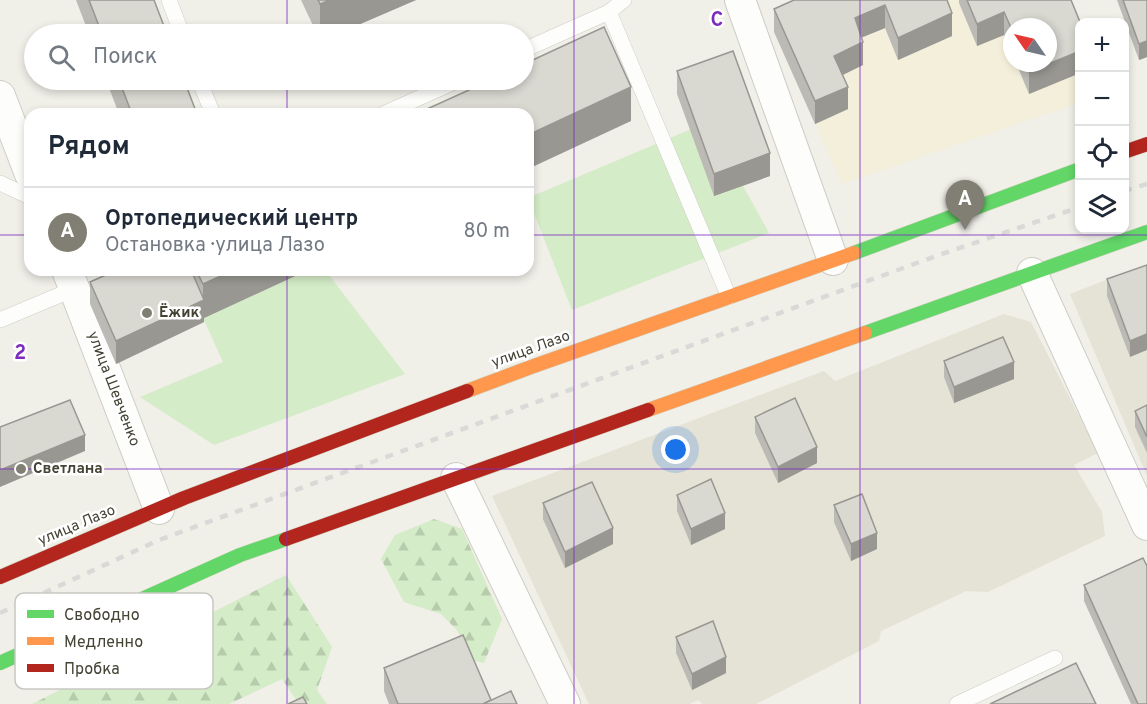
<!DOCTYPE html>
<html lang="ru">
<meta charset="utf-8">
<style>
:root{--surface:#fff;--page:#f6f6f7;--text:#1f2937;--muted:#747a83;--line:#e0e1e3;--accent:#817f73}
body{margin:0;font-family:Overpass,sans-serif;background:var(--page);color:var(--text)}
.controls{position:absolute;right:18px;top:18px;display:grid;overflow:hidden;border-radius:12px;box-shadow:0 3px 9px #0003}
.controls button{width:54px;height:54px;display:grid;place-items:center;padding:0;border:0;border-bottom:2px solid var(--line);background:var(--surface);color:var(--text);font:30px sans-serif}
.compass{position:absolute;left:1003px;top:18px;width:54px;height:54px;border-radius:50%;background:var(--surface);box-shadow:0 3px 9px #0003;rotate:304deg}
.you{position:absolute;left:676px;top:450px;width:21px;height:21px;margin:-15px;border:4px solid #fff;border-radius:50%;background:#1a73e8;box-shadow:0 0 0 9px #1a73e833}
.badge{display:grid;place-items:center;width:39px;height:39px;border-radius:50%;background:var(--accent);color:#fff;font-size:20px;font-weight:700}
.pin{position:absolute;translate:-50% -50px;filter:drop-shadow(0 2px 3px #0008)}
.pin::after{content:'';position:absolute;top:32px;width:21px;height:18px;background:inherit;clip-path:polygon(0 0,100% 0,50% 100%)}
.list{margin:0;padding:0;list-style:none}
h2{display:flex;justify-content:space-between;align-items:center;height:78px;margin:0;padding:0 24px;font-size:26px}
h2 small{font-size:20px;font-weight:400;color:var(--muted)}
.list li{display:grid;grid-template-columns:39px 1fr auto;gap:18px;align-items:center;box-sizing:border-box;height:90px;padding:0 24px;border-top:2px solid var(--line)}
.list b{display:block;font-size:22px;white-space:nowrap}
.list p{margin:0;font-size:20px;white-space:nowrap;color:var(--muted)}
.list em{font-size:20px;font-style:normal;color:var(--muted)}
.icon{flex:none;width:33px;height:33px;fill:none;stroke:currentColor;stroke-width:2;stroke-linecap:round;stroke-linejoin:round}
.map{position:relative;flex:none;width:1147px;height:704px;overflow:hidden}
.search{position:absolute;background:var(--surface);box-shadow:0 3px 9px #0003;left:24px;top:24px;width:510px;height:66px;display:flex;align-items:center;gap:15px;box-sizing:border-box;padding:0 21px;border-radius:33px;color:var(--muted);font-size:22px}
.panel{position:absolute;background:var(--surface);box-shadow:0 3px 9px #0003;left:24px;top:108px;width:510px;height:168px;border-radius:18px}
.map>svg:first-child{display:block}
.residential{fill:#e4e3d5}
.commercial{fill:#f3efda;fill-rule:evenodd}
.green{fill:#d4ecc7}
.forest{fill:url(#forest-firs)}
.lines{fill:none;stroke-linecap:round;stroke-linejoin:round}
.lane-casing{stroke:#cecdc5;stroke-width:16}
.street-casing{stroke:#cecdc5;stroke-width:32}
.fast-casing{stroke:#d0d0c0;stroke-width:15}
.slow-casing{stroke:#d0d0c0;stroke-width:15}
.jam-casing{stroke:#d0d0c0;stroke-width:15}
.lane{stroke:#fdfdfc;stroke-width:15}
.street{stroke:#fdfdfc;stroke-width:30}
.fast{stroke:#63d668;stroke-width:14}
.slow{stroke:#ff974d;stroke-width:14}
.jam{stroke:#b3261e;stroke-width:14}
.rail{stroke:#d9d9d8;stroke-width:4.5;stroke-dasharray:8 8;stroke-linecap:butt}
.wall{fill:#bbbab4}
.shaded-wall{fill:#989792}
.building{fill:#d9d8d1;stroke:#989792;stroke-width:1.5}
.grid{fill:none;stroke:#7b2cbf;stroke-width:1.5;stroke-opacity:0.55}
.poi-dot{fill:#817f73;stroke:#fff;stroke-width:2}
.labels{text-anchor:middle;dominant-baseline:central;stroke-width:5;stroke-linejoin:round;paint-order:stroke}
.poi-label{font-size:15px;font-weight:bold;fill:#454334;stroke:#fff;text-anchor:start}
.street-label{font-size:15px;fill:#454334;stroke:#fff}
.key{fill:#fff;stroke:#c7c7c2;stroke-width:1.5}
.key-label{font-size:16px;fill:#454334}
.grid-label{font-size:20px;text-anchor:middle;font-weight:bold;fill:#7b2cbf;stroke:#fff;stroke-width:5;stroke-linejoin:round;paint-order:stroke}
</style>
<div class="map">
<svg width="1147" height="704" viewBox="0 0 1147 704">
<defs>
<pattern id="forest-firs" width="22" height="20" patternUnits="userSpaceOnUse" patternTransform="scale(1.5)"><rect width="22" height="20" fill="#d4ecc7"/><path d="M5 1l3.5 6h-7zM16 11l3.5 6h-7z" fill="#b7ccac"/></pattern>
</defs>
<rect width="100%" height="100%" fill="#f0efe8"/>
<g class="residential">
<path d="M1147 264V476L1070 294Z"/>
<path d="M1004 314 1031 322 1098 453 1074 465 1102 512 1105 536 988 592 966 591 881 631 879 641 756 704H702L699 700 689 704H589L492 496 824 371 835 381Z"/>
</g>
<path class="commercial" d="M843 0H1062L1079 43V103L842 184 774 32ZM1012 27H1048V63H1012Z"/>
<g class="green">
<path d="M708 122 769 233 572 310 528 198Z"/>
<path d="M308 270H325L405 374 214 445 140 397 223 362 203 318Z"/>
</g>
<g class="forest">
<path d="M434 519 462 529 502 619 484 663 471 660 457 630 441 614 404 602 381 559 395 535Z"/>
<path d="M286 575 332 647 317 690 327 704H299L282 679 229 704H32Z"/>
</g>
<g class="lines">
<defs>
<g id="lane">
<path d="M169 0 182 34"/>
<path d="M609 12 624 0"/>
<path d="M524 50 609 12 729 297"/>
<path d="M199 80 213 114"/>
<path d="M383 114 459 80"/>
<path d="M0 183 30 197"/>
<path d="M0 320 74 289"/>
<path d="M957 704 1055 658"/>
</g>
<g id="street">
<path d="M740 0 833 260"/>
<path d="M0 96 30 174"/>
<path d="M67 270 159 509"/>
<path d="M1032 273 1147 525"/>
<path d="M456 478 565 704"/>
</g>
<g id="fast">
<path d="M854 253 1080 169"/>
<path d="M865 333 1147 232"/>
<path d="M0 663 240 555 286 539"/>
</g>
<g id="slow">
<path d="M467 391 531 367 854 253"/>
<path d="M648 410 865 333"/>
</g>
<g id="jam">
<path d="M1124 152 1147 144"/>
<path d="M286 539 648 410"/>
<path d="M0 577 184 498 467 391"/>
</g>
</defs>
<use href="#lane" class="lane-casing"/>
<use href="#street" class="street-casing"/>
<use href="#fast" class="fast-casing"/>
<use href="#slow" class="slow-casing"/>
<use href="#jam" class="jam-casing"/>
<use href="#lane" class="lane"/>
<use href="#street" class="street"/>
<use href="#fast" class="fast"/>
<use href="#slow" class="slow"/>
<use href="#jam" class="jam"/>
<g class="rail">
<path d="M1124 191 1147 184"/>
<path d="M0 613 159 540 936 256 1080 207"/>
</g>
</g>
<g class="wall">
<path d="M76 0H154L167 34H89Z"/>
<path d="M301 0H416L337 34H317Z"/>
<path d="M947 0 952 36 898 60 885 28 861 38 863 65 843 75 848 109 815 124 774 32V9Z"/>
<path d="M959 0H1071L1080 22V73L1029 94 1016 63H1048L1012 27V53L1004 35 977 46 959 3Z"/>
<path d="M1117 0H1147V57L1139 60Z"/>
<path d="M677 71 770 176 714 196 677 94Z"/>
<path d="M106 80H184L197 114H119Z"/>
<path d="M1147 265 1130 357 1107 296V279Z"/>
<path d="M117 270H308L204 318V322L116 364 90 304V282Z"/>
<path d="M944 361 1014 379 954 403 944 377Z"/>
<path d="M1147 405V453L1135 427V411Z"/>
<path d="M755 417 817 463 778 483 755 433Z"/>
<path d="M677 495 725 529 691 545 677 511Z"/>
<path d="M543 503 613 544 565 568 543 519Z"/>
<path d="M834 505 877 549 851 561 834 522Z"/>
<path d="M1084 585 1147 704H1131L1084 601Z"/>
<path d="M676 637 726 673 692 690 676 653Z"/>
<path d="M384 668 491 700 517 704H389L384 691Z"/>
</g>
<g class="shaded-wall">
<path d="M330 0H416L337 34H320V4Z"/>
<path d="M885 5V28L855 40V18Z"/>
<path d="M1004 12V35L977 46V24Z"/>
<path d="M952 13V36L898 60V38Z"/>
<path d="M1147 41V57L1139 60V44Z"/>
<path d="M863 42V65L834 79V56Z"/>
<path d="M1080 51V73L1029 94V72Z"/>
<path d="M631 87V121L528 169V135Z"/>
<path d="M848 87V109L815 124V101Z"/>
<path d="M770 153V176L714 196V174Z"/>
<path d="M234 270H308L204 318V322L116 364V341L203 300V284Z"/>
<path d="M1147 334V350L1130 357V341Z"/>
<path d="M1014 362V379L954 403V387Z"/>
<path d="M85 435V451L0 487V470Z"/>
<path d="M817 447V463L778 483V467Z"/>
<path d="M725 513V529L691 545V529Z"/>
<path d="M613 528V544L565 568V552Z"/>
<path d="M877 533V549L851 561V544Z"/>
<path d="M726 657V673L692 690V674Z"/>
</g>
<g class="building">
<path d="M89 0H154L167 34H102Z"/>
<path d="M318 0H330L320 4Z"/>
<path d="M794 0H947L952 13 898 38 885 5 855 18 863 42 834 56 848 87 815 101 774 9Z"/>
<path d="M967 0H1071L1080 22V51L1029 72 1026 63H1048V27H1012V30L1004 12 977 24Z"/>
<path d="M1123 0H1147V41L1139 44Z"/>
<path d="M604 27 631 87 528 135V114H416L491 80H524V64Z"/>
<path d="M733 51 770 153 714 174 677 71Z"/>
<path d="M119 80H184L197 114H132Z"/>
<path d="M1147 265V334L1130 341 1107 279Z"/>
<path d="M117 270H191L204 300 116 341 90 282Z"/>
<path d="M196 270H234L203 284Z"/>
<path d="M1003 337 1014 362 954 387 944 361Z"/>
<path d="M795 398 817 447 778 467 755 417Z"/>
<path d="M70 400 85 435 0 470V427Z"/>
<path d="M1147 405V437L1135 411Z"/>
<path d="M711 479 725 513 691 529 677 495Z"/>
<path d="M592 482 613 528 565 552 543 503Z"/>
<path d="M862 494 877 533 851 544 834 505Z"/>
<path d="M1143 558 1147 566V704H1138L1084 585Z"/>
<path d="M713 621 726 657 692 674 676 637Z"/>
<path d="M463 635 491 700 483 704H398L384 668Z"/>
<path d="M1076 663 1096 704H990Z"/>
<path d="M511 691 517 704H483Z"/>
<path d="M303 697 307 704H288Z"/>
</g>
<path class="grid" d="M287 0V34M574 0V704M860 0V704M287 80V114M0 235H30M528 235H1147M287 270V704M0 469H1147"/>
<g class="poi-dot">
<circle cx="147" cy="313" r="6"/>
<circle cx="21" cy="469" r="6"/>
</g>
<g class="labels">
<g class="poi-label">
<text x="159" y="313">Ёжик</text>
<text x="33" y="469">Светлана</text>
</g>
<g class="street-label">
<text transform="translate(531 350) rotate(-20)">улица Лазо</text>
<text transform="translate(113 389) rotate(69)">улица Шевченко</text>
<text transform="translate(77 526) rotate(-23)">улица Лазо</text>
</g>
</g>
<rect x="15" y="593" width="198" height="96" rx="9" class="key"/>
<rect x="27" y="610" width="27" height="8" fill="#63d668"/>
<rect x="27" y="637" width="27" height="8" fill="#ff974d"/>
<rect x="27" y="664" width="27" height="8" fill="#b3261e"/>
<g class="key-label">
<text x="64" y="620">Свободно</text>
<text x="64" y="647">Медленно</text>
<text x="64" y="674">Пробка</text>
</g>
<g class="grid-label">
<text x="717" y="26">C</text>
<text x="20" y="359">2</text>
</g>
</svg>
<div class="controls">
<button>+</button>
<button>−</button>
<button><svg class="icon" aria-label="locate" viewBox="0 0 24 24"><circle cx="12" cy="12" r="6"/><path d="M12 2v4M12 18v4M2 12h4M18 12h4"/></svg></button>
<button><svg class="icon" aria-label="layers" viewBox="0 0 24 24"><path d="M12 4l9 5-9 5-9-5zM3 14l9 5 9-5"/></svg></button>
</div>
<svg class="compass" viewBox="-18 -18 36 36"><path d="M0-13l5 13h-10z" fill="#e53935"/><path d="M0 13l5-13h-10z" fill="#747a83"/></svg>
<div class="you"></div>
<div class="pin badge" style="left:965px;top:230px">A</div>
<div class="search"><svg class="icon" aria-label="search" viewBox="0 0 24 24"><circle cx="10" cy="10" r="6"/><path d="M15 15l6 6"/></svg>Поиск</div>
<section class="panel">
<h2>Рядом<small></small></h2>
<ul class="list">
<li><span class="badge">A</span><div><b>Ортопедический центр</b><p>Остановка · улица Лазо</p></div><em>80 m</em></li>
</ul>
</section>
</div>
